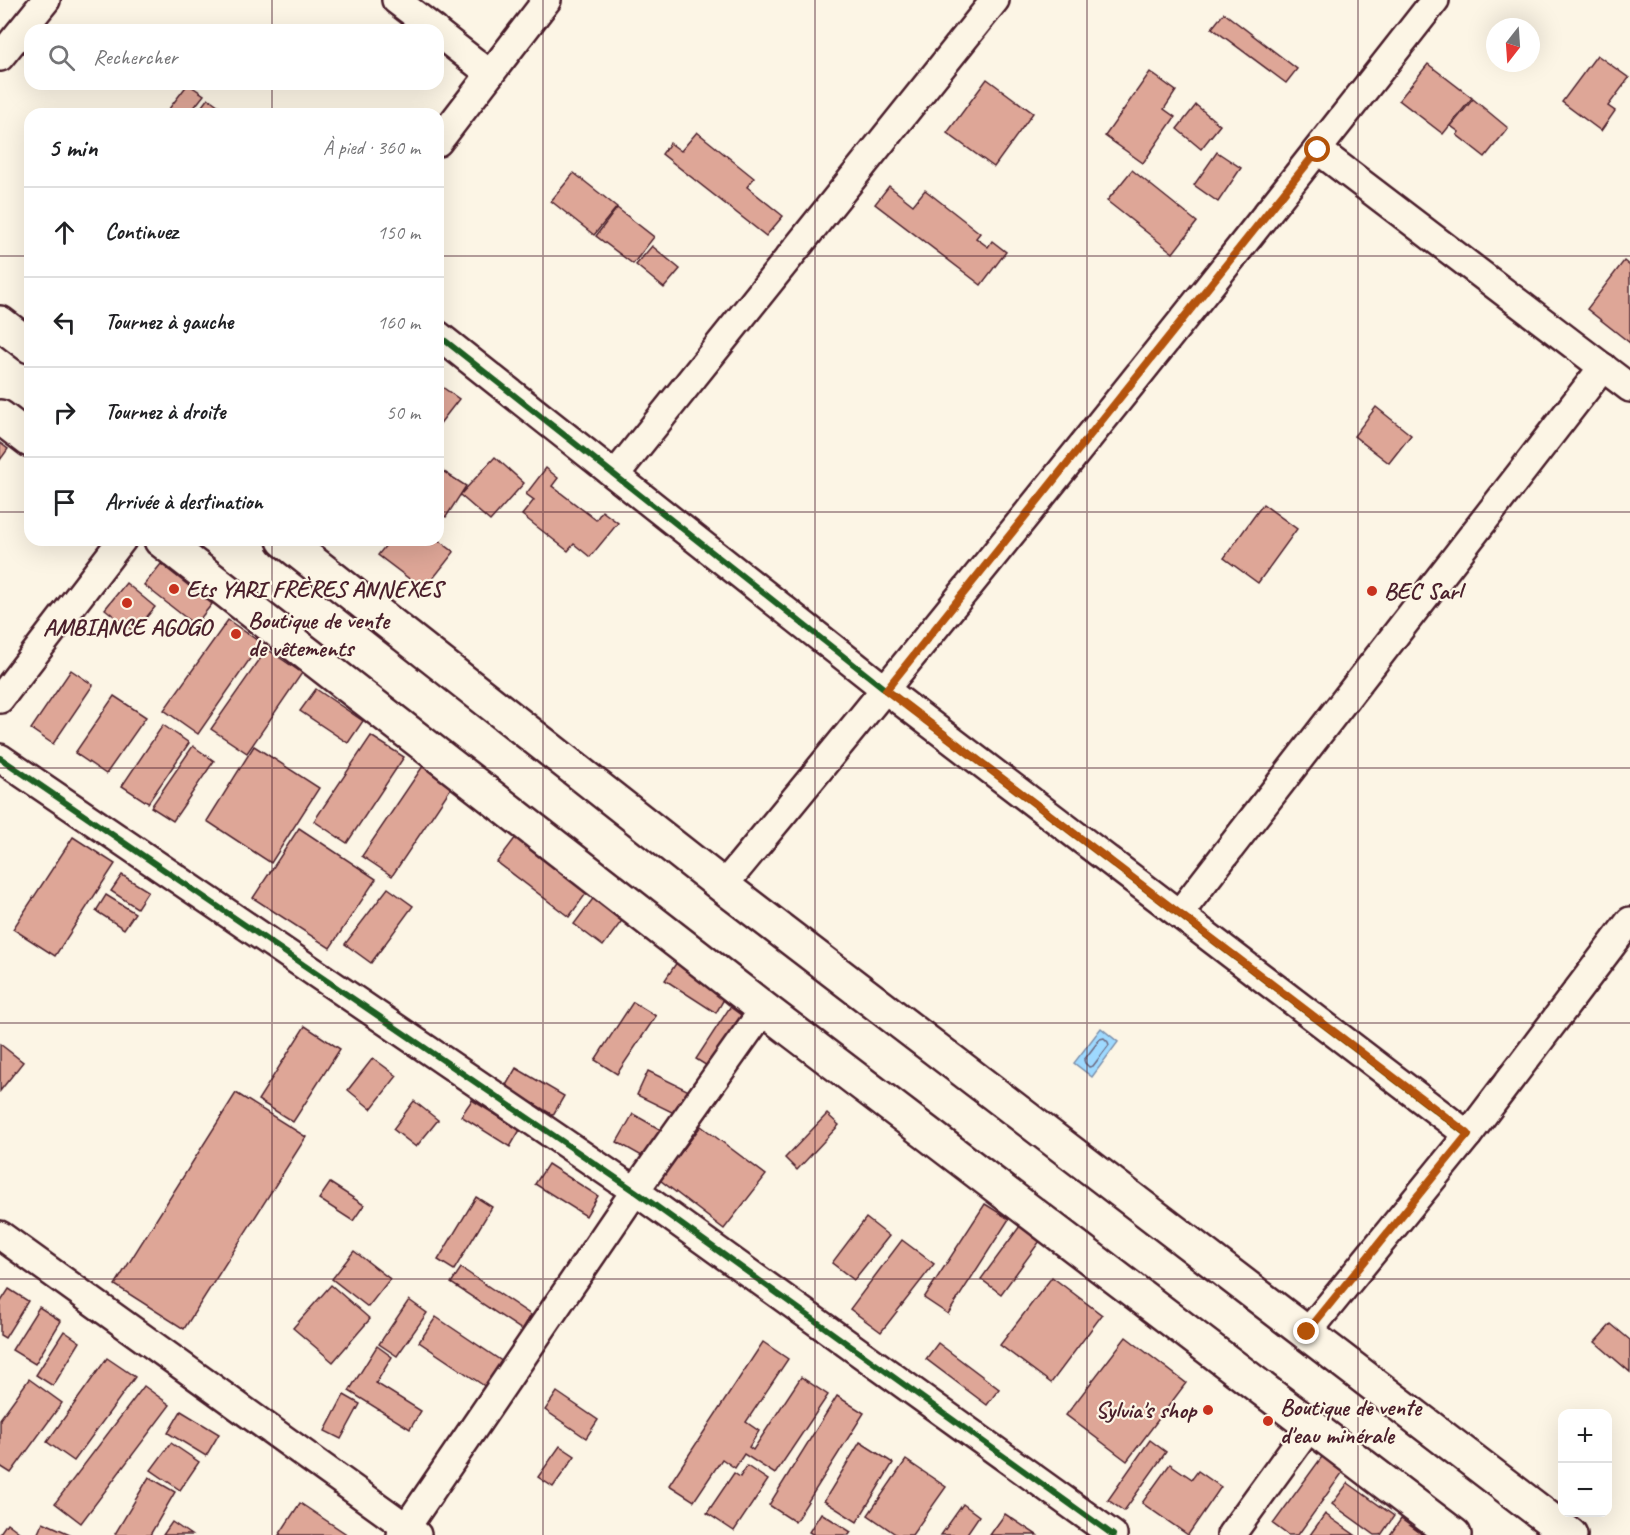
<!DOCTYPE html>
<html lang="fr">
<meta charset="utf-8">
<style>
:root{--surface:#fff;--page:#f2f2f2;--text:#202124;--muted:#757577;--line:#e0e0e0}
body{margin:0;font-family:Caveat,sans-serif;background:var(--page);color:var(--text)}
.controls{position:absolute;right:18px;bottom:18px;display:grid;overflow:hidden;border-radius:12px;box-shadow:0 6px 24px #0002}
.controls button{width:54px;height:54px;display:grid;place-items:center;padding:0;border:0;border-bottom:2px solid var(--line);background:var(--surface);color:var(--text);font:30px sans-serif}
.compass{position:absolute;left:1486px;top:18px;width:54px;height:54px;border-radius:50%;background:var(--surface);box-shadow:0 6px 24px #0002;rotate:197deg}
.stop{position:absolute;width:18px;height:18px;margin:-14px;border:4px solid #b45309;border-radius:50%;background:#fff}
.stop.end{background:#b45309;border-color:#fff;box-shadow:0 2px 6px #0008}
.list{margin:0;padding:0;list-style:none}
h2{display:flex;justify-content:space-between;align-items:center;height:78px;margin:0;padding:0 24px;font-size:26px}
h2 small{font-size:20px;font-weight:400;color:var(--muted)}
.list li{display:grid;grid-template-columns:39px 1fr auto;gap:18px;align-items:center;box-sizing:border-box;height:90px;padding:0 24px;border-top:2px solid var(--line)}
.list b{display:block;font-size:22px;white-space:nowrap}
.list em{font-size:20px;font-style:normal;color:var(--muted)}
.icon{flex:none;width:33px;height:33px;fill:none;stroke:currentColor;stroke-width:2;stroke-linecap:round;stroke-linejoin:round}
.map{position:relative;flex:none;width:1630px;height:1535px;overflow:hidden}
.search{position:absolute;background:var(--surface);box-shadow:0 6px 24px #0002;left:24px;top:24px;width:420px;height:66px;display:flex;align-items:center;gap:15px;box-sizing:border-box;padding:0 21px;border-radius:18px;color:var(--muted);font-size:22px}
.panel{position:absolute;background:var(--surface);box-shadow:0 6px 24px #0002;left:24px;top:108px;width:420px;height:438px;border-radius:18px}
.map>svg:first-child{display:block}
.water{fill:#9ed9ff;stroke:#7c8faa;stroke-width:1.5}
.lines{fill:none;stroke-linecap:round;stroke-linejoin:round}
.shore{stroke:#6c6980;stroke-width:1.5}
.building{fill:#dea697;stroke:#4a1f2b;stroke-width:1.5}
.street-casing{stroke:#4a1f2b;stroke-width:32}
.secondary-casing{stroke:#4a1f2b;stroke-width:38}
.street{stroke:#fcf5e5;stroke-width:27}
.secondary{stroke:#fcf5e5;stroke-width:33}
.cycleway-casing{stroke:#fcf5e5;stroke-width:10}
.cycleway{stroke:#1b5e20;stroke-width:6}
.route{stroke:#b45309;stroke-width:8}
.grid{fill:none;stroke:#4a1f2b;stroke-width:1.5;stroke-opacity:0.55}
.poi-dot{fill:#c8321e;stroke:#fcf5e5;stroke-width:2}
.labels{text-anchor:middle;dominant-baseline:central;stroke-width:4.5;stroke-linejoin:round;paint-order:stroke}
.poi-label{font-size:24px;font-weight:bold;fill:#4a1f2b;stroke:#fcf5e5;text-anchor:start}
</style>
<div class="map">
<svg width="1630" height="1535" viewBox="0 0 1630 1535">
<rect width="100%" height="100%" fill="#fcf5e5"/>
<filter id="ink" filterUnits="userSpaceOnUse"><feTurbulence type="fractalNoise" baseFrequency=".0167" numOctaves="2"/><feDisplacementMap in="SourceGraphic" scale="12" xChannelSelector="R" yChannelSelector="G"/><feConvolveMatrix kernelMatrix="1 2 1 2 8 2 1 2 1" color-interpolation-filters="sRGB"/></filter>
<g filter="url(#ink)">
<path class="water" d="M1101 1028 1118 1042 1092 1077 1074 1063Z"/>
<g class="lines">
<path class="shore" d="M1104 1038 1108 1042 1109 1045 1093 1066 1089 1067 1085 1063 1084 1060 1100 1039Z"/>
</g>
<g class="building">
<path d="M1224 13 1297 69 1286 83 1212 28Z"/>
<path d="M1597 55 1629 78 1608 106 1615 111 1601 131 1562 102Z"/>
<path d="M1428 64 1472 98 1443 134 1399 100Z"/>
<path d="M1150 72 1176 91 1164 109 1175 117 1143 163 1105 136Z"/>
<path d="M987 79 1033 113 994 167 947 133Z"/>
<path d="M188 84 204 95 189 114H165Z"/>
<path d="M208 98 230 114H196Z"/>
<path d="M1473 99 1508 128 1485 157 1457 135 1459 132 1451 126Z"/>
<path d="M1196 105 1220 125 1201 149 1177 129Z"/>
<path d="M697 132 754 178 747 187 783 216 766 236 662 154 670 143 681 151Z"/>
<path d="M1217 152 1241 168 1218 202 1194 185Z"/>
<path d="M1132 170 1197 222 1173 253 1107 201Z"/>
<path d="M574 173 617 207 594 235 551 201Z"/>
<path d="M889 186 913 205 925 190 980 233 976 238 988 247 992 241 1006 252 981 285 875 204Z"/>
<path d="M617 208 654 237 633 264 596 236Z"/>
<path d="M652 246 680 269 664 288 636 265Z"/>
<path d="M1624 261 1630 266V343L1587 309Z"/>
<path d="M438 384 459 399 438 426Z"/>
<path d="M1376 407 1411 435 1389 463 1354 436Z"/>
<path d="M0 443 8 449 0 460Z"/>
<path d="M495 457 524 483 490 521 460 495Z"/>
<path d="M438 468 466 486 446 517 438 512Z"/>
<path d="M546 468 558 478 552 486 596 520 602 511 618 523 590 557 574 544 568 551 522 515 534 500 526 494Z"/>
<path d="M1263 504 1297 529 1258 583 1224 558Z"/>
<path d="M390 540H438L454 552 424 590 378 555Z"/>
<path d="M161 564 212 604 195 625 144 585Z"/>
<path d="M126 583 155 607 134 632 105 609Z"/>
<path d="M228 620 261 643 198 734 164 710Z"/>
<path d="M267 649 302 673 247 753 211 729Z"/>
<path d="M71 670 93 685 53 744 31 729Z"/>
<path d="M316 689 363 721 348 743 300 711Z"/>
<path d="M114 696 146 717 106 774 75 753Z"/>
<path d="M163 725 189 743 148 803 122 786Z"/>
<path d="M371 736 404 757 347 843 314 821Z"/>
<path d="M193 746 214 761 173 821 151 807Z"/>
<path d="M254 746 319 788 271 863 207 821Z"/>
<path d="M425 763 455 782 392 876 362 856Z"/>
<path d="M299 828 376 879 330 948 253 898Z"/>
<path d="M73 837 115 864 55 956 13 929Z"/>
<path d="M516 837 588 891 569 917 497 862Z"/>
<path d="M122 875 148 891 137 908 111 891Z"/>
<path d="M388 888 413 906 371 963 345 944Z"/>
<path d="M598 892 627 914 603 946 574 924Z"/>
<path d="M106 895 135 913 124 929 96 911Z"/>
<path d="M677 962 727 994 716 1013 665 980Z"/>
<path d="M633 1002 656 1016 617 1074 595 1060Z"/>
<path d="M730 1007 745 1018 712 1069 696 1059Z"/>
<path d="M305 1026 340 1049 293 1122 258 1100Z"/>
<path d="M0 1044 23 1062 0 1091Z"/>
<path d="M373 1058 397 1076 371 1109 348 1090Z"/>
<path d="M516 1068 564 1096 553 1115 505 1087Z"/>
<path d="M648 1071 689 1091 678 1115 637 1095Z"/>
<path d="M236 1093 306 1137 184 1329 115 1285Z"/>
<path d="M472 1100 520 1130 510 1147 461 1116Z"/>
<path d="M414 1101 438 1120 416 1147 393 1129Z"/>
<path d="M633 1114 663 1131 647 1159 617 1142Z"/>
<path d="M827 1114 839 1125 797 1170 785 1158Z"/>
<path d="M701 1126 766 1175 724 1229 660 1180Z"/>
<path d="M548 1164 598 1196 586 1216 535 1184Z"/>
<path d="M330 1183 364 1205 353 1221 319 1199Z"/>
<path d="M476 1197 492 1207 454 1270 438 1260Z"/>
<path d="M985 1204 1009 1219 948 1314 924 1298Z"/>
<path d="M866 1218 889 1236 854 1280 832 1263Z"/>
<path d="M1020 1226 1040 1241 1001 1294 981 1279Z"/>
<path d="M902 1240 934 1264 881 1332 850 1309Z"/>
<path d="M354 1251 390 1279 368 1307 332 1279Z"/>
<path d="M461 1268 531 1315 522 1330 451 1283Z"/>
<path d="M1052 1277 1102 1315 1051 1383 1000 1345Z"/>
<path d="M331 1285 370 1319 333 1362 293 1328Z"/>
<path d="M9 1289 28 1301 5 1338 0 1335V1303Z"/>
<path d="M409 1300 427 1313 397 1356 379 1344Z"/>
<path d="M39 1307 61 1321 35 1364 12 1350Z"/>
<path d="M436 1317 503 1362 486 1387 419 1342Z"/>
<path d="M1611 1324 1630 1340V1372L1595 1342Z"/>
<path d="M64 1331 80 1342 53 1386 36 1375Z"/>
<path d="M1126 1337 1186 1383 1127 1461 1066 1415Z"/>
<path d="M763 1342 788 1359 746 1422 759 1431 749 1447 753 1450 801 1377 828 1395 775 1474 744 1454 735 1468 722 1459 694 1501 669 1485Z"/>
<path d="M938 1343 999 1389 987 1405 926 1359Z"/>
<path d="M377 1346 392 1357 376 1383 421 1411 410 1429 349 1391Z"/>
<path d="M107 1358 135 1377 74 1461 47 1442Z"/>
<path d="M29 1379 62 1403 11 1473 0 1466V1419Z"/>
<path d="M144 1386 170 1405 81 1523 55 1503Z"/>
<path d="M557 1392 598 1420 586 1438 545 1410Z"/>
<path d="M344 1395 360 1404 341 1439 325 1431Z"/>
<path d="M837 1396 864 1413 795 1522 769 1505Z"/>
<path d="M181 1411 219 1434 206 1456 168 1433Z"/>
<path d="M1150 1440 1166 1452 1124 1511 1108 1500Z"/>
<path d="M860 1442 893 1463 857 1522 824 1501Z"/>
<path d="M171 1443 199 1462 180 1490 151 1470Z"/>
<path d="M560 1446 575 1456 553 1487 538 1477Z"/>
<path d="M1324 1454 1345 1469 1298 1535H1288L1273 1524Z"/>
<path d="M906 1460 946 1487 912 1535H897L868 1515Z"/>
<path d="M1170 1464 1192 1479 1198 1471 1221 1487 1188 1535 1142 1503Z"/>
<path d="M747 1466 768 1480 734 1531 707 1513 734 1473 740 1477Z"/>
<path d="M149 1477 175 1492 150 1535H117L115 1534Z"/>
<path d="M1348 1483 1394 1516 1381 1535H1375L1332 1504Z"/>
<path d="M300 1503 348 1535H279Z"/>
<path d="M963 1504 979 1516 966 1535H941Z"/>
<path d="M821 1513 851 1532 849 1535H814L809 1532Z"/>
<path d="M1005 1514 1037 1535H990Z"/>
<path d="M1325 1514 1355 1535H1310Z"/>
<path d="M1401 1519 1423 1535H1390Z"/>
<path d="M43 1522 72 1535H37Z"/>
<path d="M172 1522 191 1535H163Z"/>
<path d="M7 1523 23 1535H0V1533Z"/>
</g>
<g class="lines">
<defs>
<g id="street">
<path d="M396 0 435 30"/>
<path d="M438 33 490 74"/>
<path d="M0 57 46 0"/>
<path d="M438 142 547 0"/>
<path d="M1318 150 1630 388"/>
<path d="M438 335 886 690 1468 1135"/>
<path d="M615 475 995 0"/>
<path d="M0 699 122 540"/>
<path d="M0 758 635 1191 1113 1535"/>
<path d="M723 886C965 594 1202 298 1435 0"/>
<path d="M1179 914 1603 367"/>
<path d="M0 1235 417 1535"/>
<path d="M1307 1333 1468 1135 1630 921"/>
<path d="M401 1535 635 1191 764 1009"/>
<path d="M1231 1535 1310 1426"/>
</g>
<g id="secondary">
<path d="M0 323 30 346"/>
<path d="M0 417 30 440"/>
<path d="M161 540 764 1009 1454 1535"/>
<path d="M284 540 723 886 1570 1535"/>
</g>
</defs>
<use href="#street" class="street-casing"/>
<use href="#secondary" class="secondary-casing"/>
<use href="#street" class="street"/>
<use href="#secondary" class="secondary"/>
<defs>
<g id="cycleway">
<path d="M438 335 886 690 1468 1135"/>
<path d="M0 758 635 1191 1113 1535"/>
</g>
</defs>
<use href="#cycleway" class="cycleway-casing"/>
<use href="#cycleway" class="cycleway"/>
</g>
</g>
<g class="lines" filter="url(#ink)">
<path class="route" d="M1307 1332 1468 1134 886 690 1318 150"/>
</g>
<path class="grid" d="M272 0V30M543 0V1535M815 0V1535M1087 0V1535M1358 0V1535M272 84V114M0 256H30M438 256H1630M0 512H30M438 512H1630M272 540V1535M0 768H1630M0 1023H1630M0 1279H1630"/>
<g class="poi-dot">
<circle cx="174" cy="589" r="6"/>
<circle cx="1372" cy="591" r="6"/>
<circle cx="127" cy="603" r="6"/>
<circle cx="236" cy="634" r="6"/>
<circle cx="1208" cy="1410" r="6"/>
<circle cx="1268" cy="1421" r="6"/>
</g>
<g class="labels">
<g class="poi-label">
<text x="186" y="589">Ets YARI FRÈRES ANNEXES</text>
<text x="1384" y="591">BEC Sarl</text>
<text x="248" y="620">Boutique de vente<tspan x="248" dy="28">de vêtements</tspan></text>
<text x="127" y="627" text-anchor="middle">AMBIANCE AGOGO</text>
<text x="1280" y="1407">Boutique de vente<tspan x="1280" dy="28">d'eau minérale</tspan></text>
<text x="1196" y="1410" text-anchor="end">Sylvia's shop</text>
</g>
</g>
</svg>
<div class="controls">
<button>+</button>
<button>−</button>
</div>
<svg class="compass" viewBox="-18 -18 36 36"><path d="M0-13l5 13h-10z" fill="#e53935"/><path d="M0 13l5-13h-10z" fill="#757577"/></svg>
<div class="stop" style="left:1318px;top:150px"></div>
<div class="stop end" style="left:1307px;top:1332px"></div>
<div class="search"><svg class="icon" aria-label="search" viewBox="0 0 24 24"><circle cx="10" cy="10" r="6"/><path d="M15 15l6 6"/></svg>Rechercher</div>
<section class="panel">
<h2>5 min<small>À pied · 360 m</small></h2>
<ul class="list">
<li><svg class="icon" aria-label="ahead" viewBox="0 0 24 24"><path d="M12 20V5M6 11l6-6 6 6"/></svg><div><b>Continuez</b></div><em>150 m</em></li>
<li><svg class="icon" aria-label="left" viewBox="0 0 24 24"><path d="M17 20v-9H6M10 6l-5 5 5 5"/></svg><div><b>Tournez à gauche</b></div><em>160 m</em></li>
<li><svg class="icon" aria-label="right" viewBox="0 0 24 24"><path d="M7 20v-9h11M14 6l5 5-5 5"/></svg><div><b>Tournez à droite</b></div><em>50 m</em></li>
<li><svg class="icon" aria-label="arrive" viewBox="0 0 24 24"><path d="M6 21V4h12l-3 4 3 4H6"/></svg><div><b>Arrivée à destination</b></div></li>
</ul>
</section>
</div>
